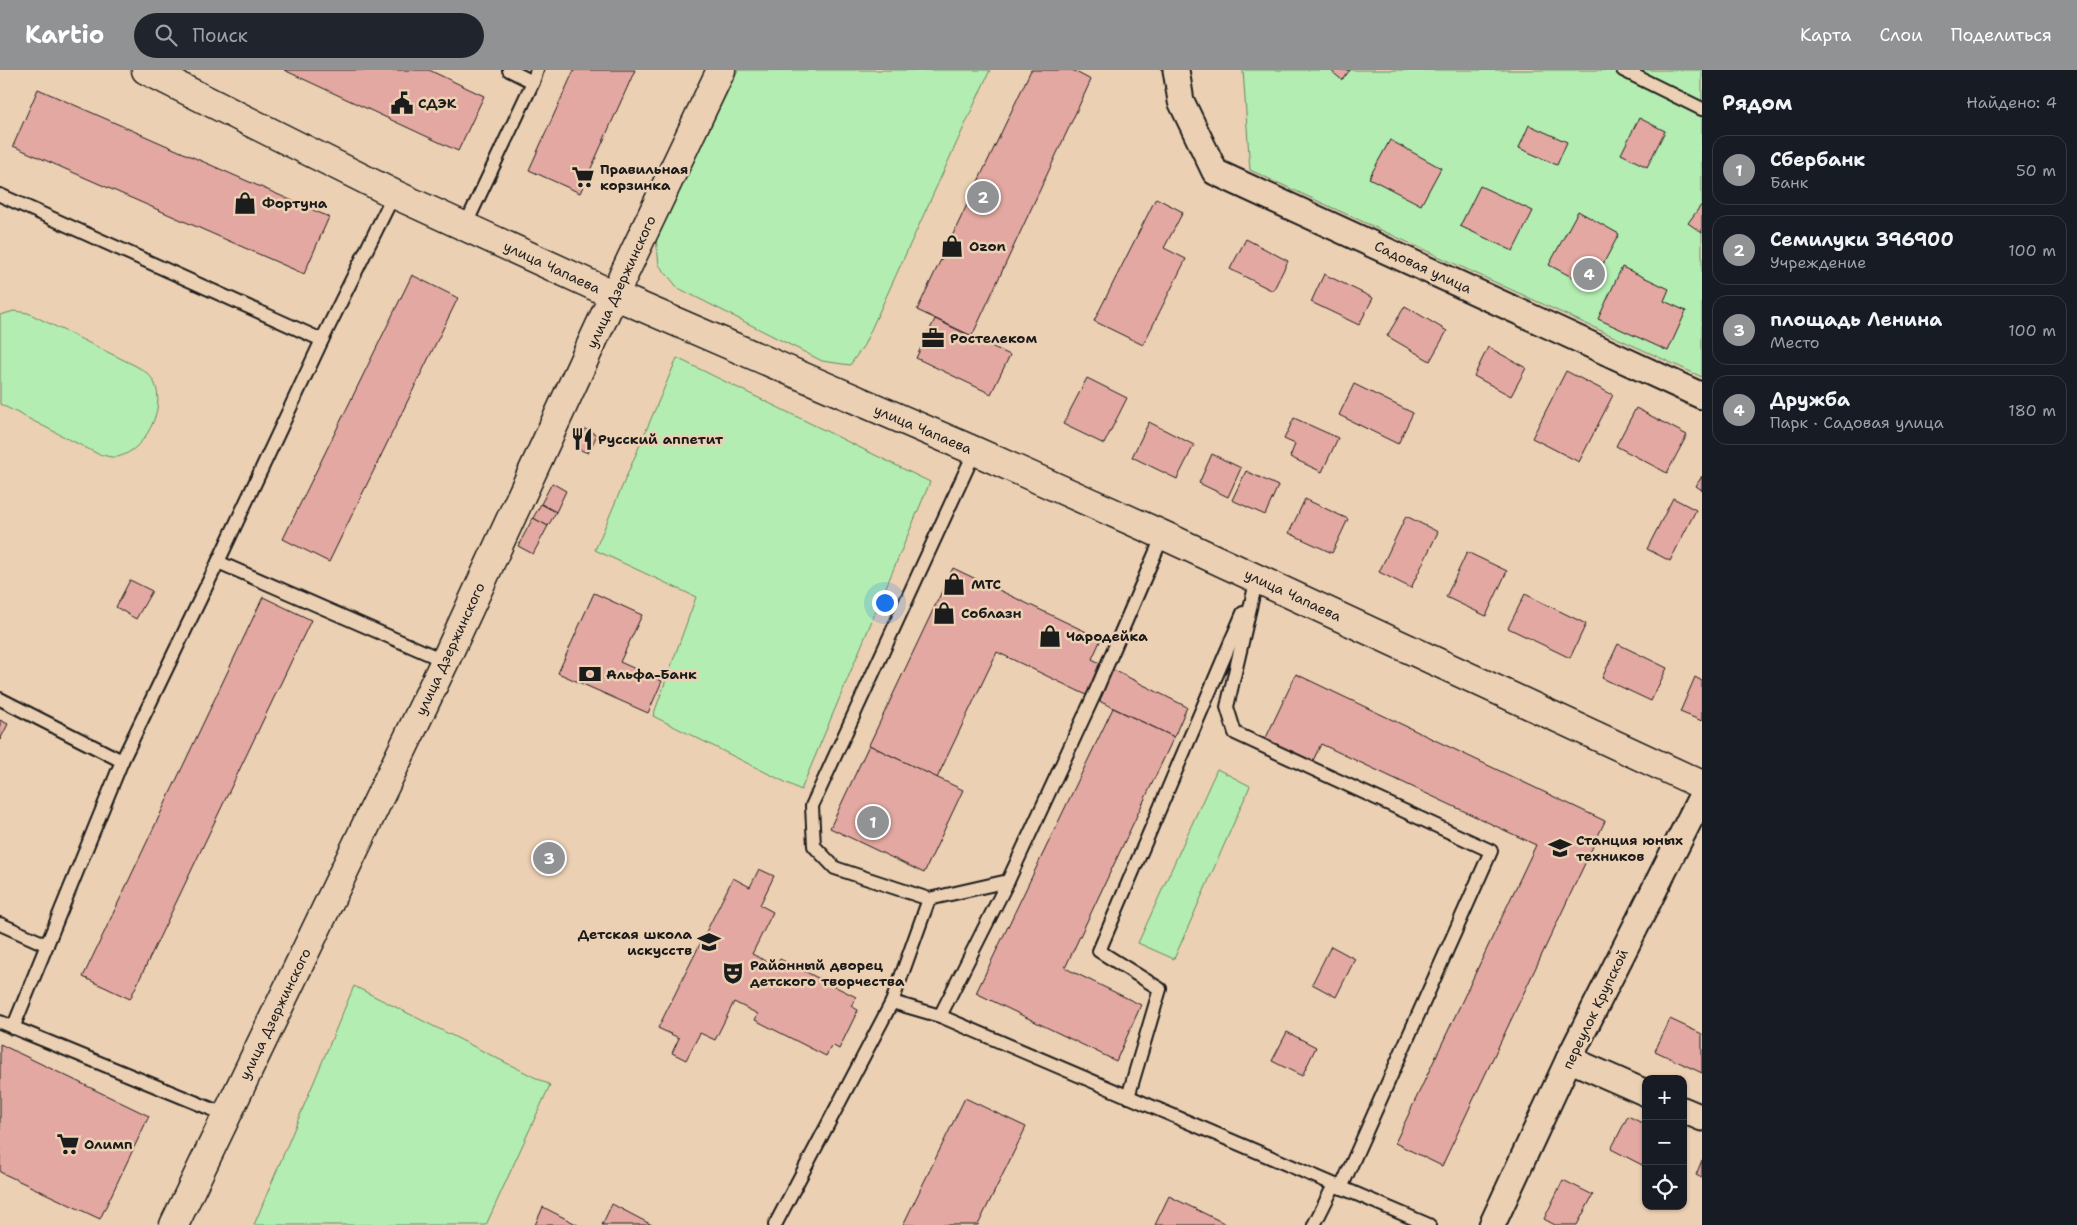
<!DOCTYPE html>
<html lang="ru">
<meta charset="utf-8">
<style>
:root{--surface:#171b24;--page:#20242c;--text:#f1f3f6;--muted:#9ea1a6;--line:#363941;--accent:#919294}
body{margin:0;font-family:"Shantell Sans",sans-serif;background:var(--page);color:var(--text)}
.controls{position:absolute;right:15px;bottom:15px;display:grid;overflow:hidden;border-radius:10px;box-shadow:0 1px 4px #0004}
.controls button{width:45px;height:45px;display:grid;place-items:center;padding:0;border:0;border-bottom:1px solid var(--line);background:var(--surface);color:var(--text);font:25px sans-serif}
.you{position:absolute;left:884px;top:532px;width:18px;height:18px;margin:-12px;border:4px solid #fff;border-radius:50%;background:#1a73e8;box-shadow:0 0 0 8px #1a73e833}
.badge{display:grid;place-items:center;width:32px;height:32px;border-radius:50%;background:var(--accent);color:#fff;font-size:16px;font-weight:700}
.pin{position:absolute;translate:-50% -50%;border:2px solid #fff;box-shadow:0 1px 5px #0006}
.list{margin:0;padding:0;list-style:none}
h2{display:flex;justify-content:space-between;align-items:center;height:65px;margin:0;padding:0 20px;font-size:21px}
h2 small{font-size:16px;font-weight:400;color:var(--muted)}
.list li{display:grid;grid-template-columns:32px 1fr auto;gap:15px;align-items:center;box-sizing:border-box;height:70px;margin:0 10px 10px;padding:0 10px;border:1px solid var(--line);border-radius:15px}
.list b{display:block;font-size:19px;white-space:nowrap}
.list p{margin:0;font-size:16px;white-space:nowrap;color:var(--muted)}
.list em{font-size:16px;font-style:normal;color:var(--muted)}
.icon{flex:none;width:28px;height:28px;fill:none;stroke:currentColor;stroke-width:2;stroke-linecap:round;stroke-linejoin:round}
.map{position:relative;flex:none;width:1702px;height:1155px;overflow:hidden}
header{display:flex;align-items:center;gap:30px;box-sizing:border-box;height:70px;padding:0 25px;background:var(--accent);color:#fff}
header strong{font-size:24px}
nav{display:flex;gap:28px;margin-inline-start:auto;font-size:18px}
.search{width:350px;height:45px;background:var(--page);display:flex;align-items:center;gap:12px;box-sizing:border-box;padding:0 18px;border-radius:28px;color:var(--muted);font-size:19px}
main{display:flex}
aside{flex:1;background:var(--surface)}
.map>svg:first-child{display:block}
.green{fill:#b3edb1;stroke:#688466}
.building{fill:#e3a8a1;stroke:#1c1c1c}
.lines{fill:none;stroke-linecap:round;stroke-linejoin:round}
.lane-casing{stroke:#1c1c1c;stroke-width:16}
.street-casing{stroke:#1c1c1c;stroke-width:29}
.secondary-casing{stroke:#1c1c1c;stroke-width:31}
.lane{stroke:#ecd0b3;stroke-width:12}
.street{stroke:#ecd0b3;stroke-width:25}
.secondary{stroke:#ecd0b3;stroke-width:28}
.labels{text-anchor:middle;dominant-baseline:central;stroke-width:5;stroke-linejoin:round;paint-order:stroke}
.poi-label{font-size:14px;font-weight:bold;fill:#1c1c1c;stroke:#ecd0b3;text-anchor:start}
.street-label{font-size:14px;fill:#1c1c1c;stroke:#ecd0b3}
</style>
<header>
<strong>Kartio</strong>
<div class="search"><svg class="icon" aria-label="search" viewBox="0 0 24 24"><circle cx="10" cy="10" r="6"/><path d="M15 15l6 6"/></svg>Поиск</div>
<nav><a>Карта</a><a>Слои</a><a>Поделиться</a></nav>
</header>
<main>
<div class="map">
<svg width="1702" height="1155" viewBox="0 0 1702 1155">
<rect width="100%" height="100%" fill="#ecd0b3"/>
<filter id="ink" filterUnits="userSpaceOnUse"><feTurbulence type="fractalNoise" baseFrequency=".02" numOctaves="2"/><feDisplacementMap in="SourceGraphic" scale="10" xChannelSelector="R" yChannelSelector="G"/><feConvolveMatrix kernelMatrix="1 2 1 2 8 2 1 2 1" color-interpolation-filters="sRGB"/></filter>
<g filter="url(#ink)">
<g class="green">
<path d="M738 0H990L864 275 850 295 822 291 678 218 659 195 656 168Z"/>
<path d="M1243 0H1702V307L1250 100Z"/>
<path d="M14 241 28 243 134 295C138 297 143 300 147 303 173 326 148 381 117 387 111 388 104 385 98 384L0 334V245Z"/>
<path d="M677 288 930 412 801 720 653 646 696 527 595 480Z"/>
<path d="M1217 699 1250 716 1174 889 1138 873Z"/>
<path d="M354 916 550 1015 486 1155H254Z"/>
</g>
<g class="building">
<path d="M284 0H429L484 26 458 81Z"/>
<path d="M574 0H635L580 123 529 100Z"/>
<path d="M1031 0H1072L1091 10 972 266 917 240Z"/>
<path d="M1330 0H1350L1342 10Z"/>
<path d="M38 19 329 147 304 204 13 76Z"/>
<path d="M1639 48 1665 61 1647 97 1621 84Z"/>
<path d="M1529 55 1567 72 1557 95 1519 78Z"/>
<path d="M1390 70 1441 98 1421 135 1369 108Z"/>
<path d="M1480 116 1533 141 1513 181 1460 156Z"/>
<path d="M1156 128 1183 142 1164 178 1186 189 1143 275 1094 251Z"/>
<path d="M1702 134V163L1688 153Z"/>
<path d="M1578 141 1619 164 1591 217 1549 195Z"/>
<path d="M1246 169 1288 191 1273 221 1230 199Z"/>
<path d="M1622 197 1669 219 1664 231 1686 241 1668 281 1598 249Z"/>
<path d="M1324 204 1373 228 1359 255 1311 232Z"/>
<path d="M412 205 458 228 329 492 283 469Z"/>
<path d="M1405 236 1447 261 1430 291 1387 266Z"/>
<path d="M935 249 1010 285 991 324 916 288Z"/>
<path d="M1488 277 1526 298 1511 326 1474 306Z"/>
<path d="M1566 301 1613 325 1579 392 1532 368Z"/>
<path d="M1087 308 1127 328 1104 374 1063 354Z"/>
<path d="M1354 314 1413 343 1398 374 1339 345Z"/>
<path d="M1636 338 1687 365 1667 403 1616 376Z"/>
<path d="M1294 348 1338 368 1322 402 1290 387 1295 374 1284 369Z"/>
<path d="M1149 352 1194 375 1177 409 1132 387Z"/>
<path d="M585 359 597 365 588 383 576 378Z"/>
<path d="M1212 384 1241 398 1228 427 1199 413Z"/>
<path d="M1246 401 1278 416 1265 445 1232 430Z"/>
<path d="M1702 406V420L1696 416Z"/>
<path d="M552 413 566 421 556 442 541 434Z"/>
<path d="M1673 428 1696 440 1670 491 1647 479Z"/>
<path d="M1305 429 1348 449 1332 483 1289 463Z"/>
<path d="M541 434 556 442 548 456 533 448Z"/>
<path d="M1406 446 1438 462 1411 518 1379 502Z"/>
<path d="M533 448 548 456 533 484 518 476Z"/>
<path d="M1467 482 1507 501 1486 546 1446 527Z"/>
<path d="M953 498 1101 569 1092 589 1187 637 1174 667 997 582 937 708 869 675Z"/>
<path d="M130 510 152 521 136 549 116 537Z"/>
<path d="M594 523 642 545 620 592 662 611 648 643 558 603Z"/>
<path d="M1525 524 1586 554 1570 588 1508 558Z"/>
<path d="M263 527 311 550 130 929 83 907Z"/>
<path d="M1618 574 1667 598 1651 631 1602 608Z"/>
<path d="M1296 604 1605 751 1442 1096 1395 1073 1536 775 1321 674 1310 697 1263 674Z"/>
<path d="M1695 607 1702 611V651L1680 642Z"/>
<path d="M1113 638 1174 667 1065 898 1141 935 1116 991 976 923Z"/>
<path d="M0 650 8 654 0 670Z"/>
<path d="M869 675 963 720 924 803 830 758Z"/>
<path d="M759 799 774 806 760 835 773 842 752 884 776 896 780 889 856 927 851 936 858 940 839 979 832 975 826 986 755 950 758 944 734 932 715 970 700 963 686 990 672 983 679 968 658 958 733 808 750 817Z"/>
<path d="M1331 876 1355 889 1336 927 1312 914Z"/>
<path d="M1670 949 1702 964V1003L1655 981Z"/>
<path d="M1287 962 1316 977 1302 1006 1272 991Z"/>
<path d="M0 974 149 1046 100 1149 0 1102Z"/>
<path d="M965 1028 1026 1057 978 1155H903Z"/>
<path d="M1628 1046 1646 1055V1097L1611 1079Z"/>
<path d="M1702 1090V1108L1696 1105Z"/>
<path d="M1563 1110 1593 1125 1577 1155H1555L1544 1149Z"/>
<path d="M1169 1126 1228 1155H1155Z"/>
<path d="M612 1134 652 1155H602Z"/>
<path d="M543 1137 578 1155H535Z"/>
</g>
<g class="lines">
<defs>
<g id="lane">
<path d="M509 0 533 12"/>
<path d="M1623 0 1702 39"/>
<path d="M394 124 322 270 218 492 445 591"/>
<path d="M0 125 322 270"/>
<path d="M465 156 533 12 537 0"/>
<path d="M1257 508 1227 637 1235 663 1491 781 1341 1118"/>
<path d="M0 629 122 691"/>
<path d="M929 829 1008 811"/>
<path d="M0 854 47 875"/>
<path d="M892 932 940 946 1429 1155"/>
<path d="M940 946 1008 811 1095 623 1163 465"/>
<path d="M0 952 226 1045"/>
<path d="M13 958 122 691 218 492"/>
<path d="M1128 1027 1160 919 1099 881 1243 543"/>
<path d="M775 1155 892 932 929 829 835 798 814 776 812 736 975 381"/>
<path d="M1314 1155 1334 1115"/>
</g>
<g id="street">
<path d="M1176 0 1181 31 1215 102 1702 326"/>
<path d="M1569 989 1646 1023"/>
<path d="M1683 1040 1702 1048"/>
<path d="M1492 1155 1569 989 1702 725"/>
</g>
<g id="secondary">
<path d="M146 0 394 124 614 225 975 381 1163 465 1702 715"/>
<path d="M174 1155 445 591 614 225 721 0"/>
</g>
</defs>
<use href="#lane" class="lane-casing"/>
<use href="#street" class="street-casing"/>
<use href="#secondary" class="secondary-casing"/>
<use href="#lane" class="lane"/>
<use href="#street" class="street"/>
<use href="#secondary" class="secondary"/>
</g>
</g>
<defs>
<symbol id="civic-bare" viewBox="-9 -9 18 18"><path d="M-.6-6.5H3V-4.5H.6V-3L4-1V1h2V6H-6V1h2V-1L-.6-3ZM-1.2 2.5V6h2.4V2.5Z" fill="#1c1c1c" stroke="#ecd0b3" stroke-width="2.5" paint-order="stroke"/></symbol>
<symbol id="supermarket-bare" viewBox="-9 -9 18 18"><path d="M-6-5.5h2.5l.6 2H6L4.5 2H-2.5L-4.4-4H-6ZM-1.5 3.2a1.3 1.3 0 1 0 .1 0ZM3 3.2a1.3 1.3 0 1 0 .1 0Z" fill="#1c1c1c" stroke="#ecd0b3" stroke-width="2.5" paint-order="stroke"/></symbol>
<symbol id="shop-bare" viewBox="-9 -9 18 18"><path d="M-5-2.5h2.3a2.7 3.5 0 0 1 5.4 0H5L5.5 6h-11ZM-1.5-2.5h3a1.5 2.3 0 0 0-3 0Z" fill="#1c1c1c" stroke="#ecd0b3" stroke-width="2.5" paint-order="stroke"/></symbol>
<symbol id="office-bare" viewBox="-9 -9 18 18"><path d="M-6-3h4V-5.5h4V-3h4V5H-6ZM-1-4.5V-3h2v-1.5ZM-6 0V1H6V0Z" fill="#1c1c1c" stroke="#ecd0b3" stroke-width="2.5" paint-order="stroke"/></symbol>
<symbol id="restaurant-bare" viewBox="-9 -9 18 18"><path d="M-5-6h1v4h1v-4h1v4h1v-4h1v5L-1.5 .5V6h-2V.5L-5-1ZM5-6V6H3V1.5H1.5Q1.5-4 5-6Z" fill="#1c1c1c" stroke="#ecd0b3" stroke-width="2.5" paint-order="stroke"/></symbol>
<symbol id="bank-bare" viewBox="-9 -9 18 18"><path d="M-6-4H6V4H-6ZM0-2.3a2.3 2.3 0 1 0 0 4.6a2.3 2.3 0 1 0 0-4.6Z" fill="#1c1c1c" stroke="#ecd0b3" stroke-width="2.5" paint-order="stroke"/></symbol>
<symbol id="school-bare" viewBox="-9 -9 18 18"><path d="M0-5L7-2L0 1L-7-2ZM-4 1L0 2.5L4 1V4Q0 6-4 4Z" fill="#1c1c1c" stroke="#ecd0b3" stroke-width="2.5" paint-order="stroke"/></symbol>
<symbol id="theatre-bare" viewBox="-9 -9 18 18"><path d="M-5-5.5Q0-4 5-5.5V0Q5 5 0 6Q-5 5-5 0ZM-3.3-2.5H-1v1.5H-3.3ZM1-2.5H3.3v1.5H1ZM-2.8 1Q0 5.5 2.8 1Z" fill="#1c1c1c" stroke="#ecd0b3" stroke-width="2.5" paint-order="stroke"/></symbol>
</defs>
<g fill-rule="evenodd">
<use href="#civic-bare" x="386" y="17" width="32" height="32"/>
<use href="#supermarket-bare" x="567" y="91" width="32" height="32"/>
<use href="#shop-bare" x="229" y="117" width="32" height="32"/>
<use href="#shop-bare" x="936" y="160" width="32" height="32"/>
<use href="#office-bare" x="917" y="252" width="32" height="32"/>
<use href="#restaurant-bare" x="566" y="353" width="32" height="32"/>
<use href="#shop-bare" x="938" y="498" width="32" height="32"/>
<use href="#shop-bare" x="928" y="527" width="32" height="32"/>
<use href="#shop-bare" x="1034" y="550" width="32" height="32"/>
<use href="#bank-bare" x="574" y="588" width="32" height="32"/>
<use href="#school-bare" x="1544" y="762" width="32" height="32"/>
<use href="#school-bare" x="693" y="856" width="32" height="32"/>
<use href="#theatre-bare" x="717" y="887" width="32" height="32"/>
<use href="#supermarket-bare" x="52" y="1058" width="32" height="32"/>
</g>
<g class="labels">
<g class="poi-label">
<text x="418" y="33">СДЭК</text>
<text x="600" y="99">Правильная<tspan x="600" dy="16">корзинка</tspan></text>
<text x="262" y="133">Фортуна</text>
<text x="969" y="176">Ozon</text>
<text x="950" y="268">Ростелеком</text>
<text x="598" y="369">Русский аппетит</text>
<text x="971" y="514">МТС</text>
<text x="961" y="543">Соблазн</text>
<text x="1066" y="566">Чародейка</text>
<text x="606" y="604">Альфа-Банк</text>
<text x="1576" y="770">Станция юных<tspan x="1576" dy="16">техников</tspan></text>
<text x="692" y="864" text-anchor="end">Детская школа<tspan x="692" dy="16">искусств</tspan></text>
<text x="750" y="895">Районный дворец<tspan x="750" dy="16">детского творчества</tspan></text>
<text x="84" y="1074">Олимп</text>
</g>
<g class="street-label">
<text transform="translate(552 197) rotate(25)">улица Чапаева</text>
<text transform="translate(1423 197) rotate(25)">Садовая улица</text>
<text transform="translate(621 212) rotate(-65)">улица Дзержинского</text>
<text transform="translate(923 359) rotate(23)">улица Чапаева</text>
<text transform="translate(1293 525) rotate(25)">улица Чапаева</text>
<text transform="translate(450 579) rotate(-65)">улица Дзержинского</text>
<text transform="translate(1595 939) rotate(-64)">переулок Крупской</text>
<text transform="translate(275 944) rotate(-64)">улица Дзержинского</text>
</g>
</g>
</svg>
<div class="controls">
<button>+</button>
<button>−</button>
<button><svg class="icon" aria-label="locate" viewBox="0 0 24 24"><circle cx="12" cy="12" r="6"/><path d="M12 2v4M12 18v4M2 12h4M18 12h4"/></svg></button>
</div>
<div class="you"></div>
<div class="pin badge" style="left:873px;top:752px">1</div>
<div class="pin badge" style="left:983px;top:127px">2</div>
<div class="pin badge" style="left:549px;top:788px">3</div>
<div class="pin badge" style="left:1589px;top:204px">4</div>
</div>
<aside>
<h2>Рядом<small>Найдено: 4</small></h2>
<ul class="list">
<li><span class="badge">1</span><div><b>Сбербанк</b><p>Банк</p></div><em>50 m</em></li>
<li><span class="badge">2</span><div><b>Семилуки 396900</b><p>Учреждение</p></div><em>100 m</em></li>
<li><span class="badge">3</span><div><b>площадь Ленина</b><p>Место</p></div><em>100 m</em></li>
<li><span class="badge">4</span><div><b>Дружба</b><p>Парк · Садовая улица</p></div><em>180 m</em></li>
</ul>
</aside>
</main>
